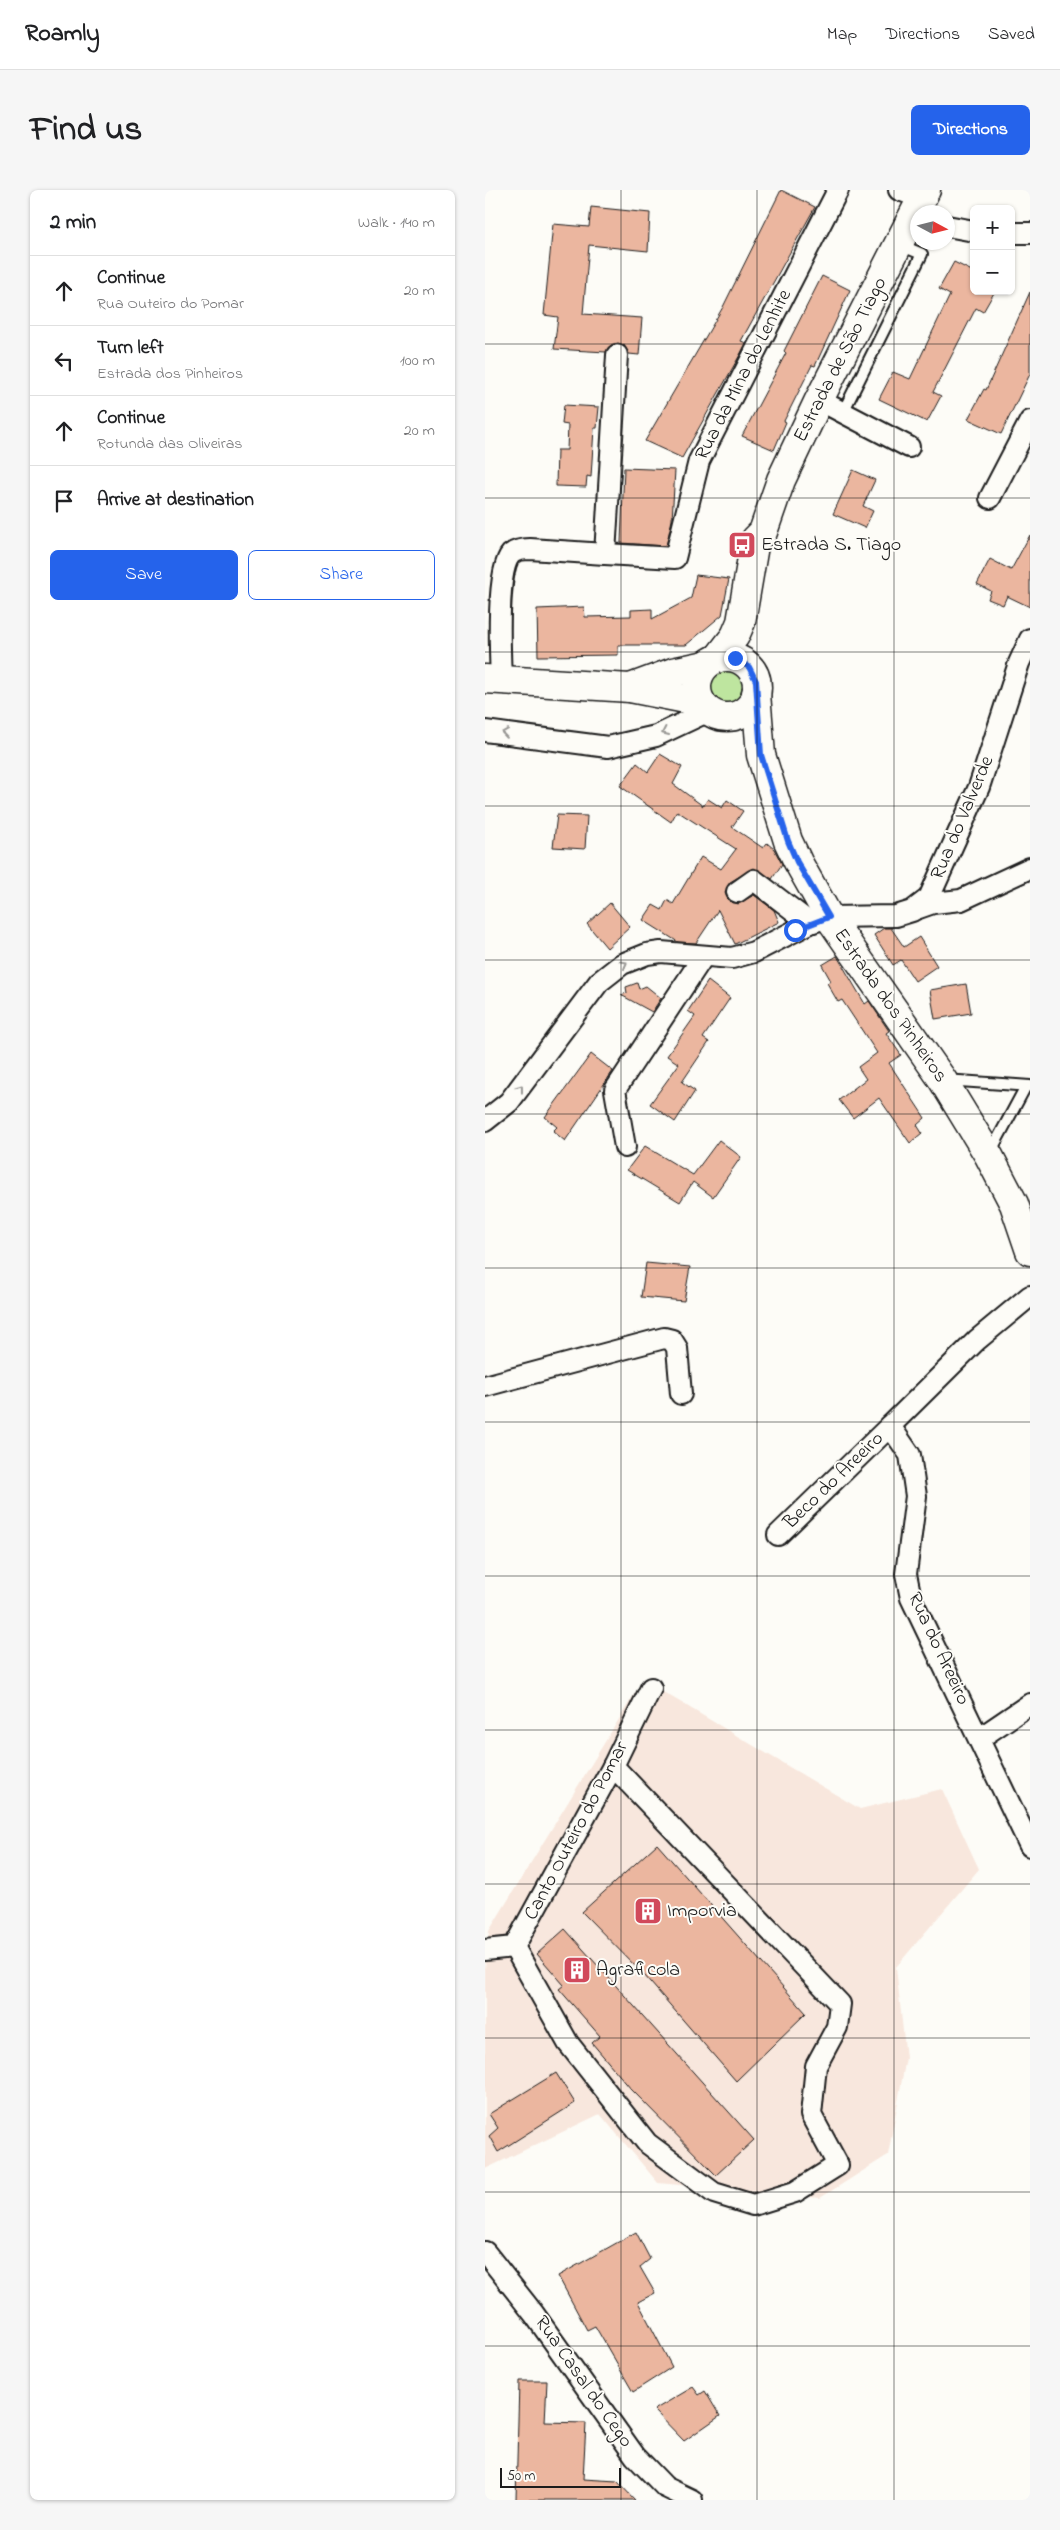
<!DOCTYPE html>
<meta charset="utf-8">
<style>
:root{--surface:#fff;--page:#f6f6f6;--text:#202124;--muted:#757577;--line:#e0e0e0;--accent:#2563eb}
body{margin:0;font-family:"Indie Flower",sans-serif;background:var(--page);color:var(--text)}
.controls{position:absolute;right:15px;top:15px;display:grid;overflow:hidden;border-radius:8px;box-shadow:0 1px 4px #0004}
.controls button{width:45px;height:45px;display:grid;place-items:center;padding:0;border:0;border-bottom:1px solid var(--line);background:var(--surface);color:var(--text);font:25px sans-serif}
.compass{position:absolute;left:425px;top:15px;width:45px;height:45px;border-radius:50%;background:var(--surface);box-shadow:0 1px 4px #0004;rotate:97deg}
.scale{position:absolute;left:15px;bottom:12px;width:121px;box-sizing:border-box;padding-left:5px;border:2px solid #1c1c1c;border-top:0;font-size:14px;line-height:18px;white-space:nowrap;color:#1c1c1c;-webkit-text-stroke:4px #fdfcf7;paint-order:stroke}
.stop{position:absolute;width:15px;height:15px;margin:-11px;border:4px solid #2563eb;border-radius:50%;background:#fff}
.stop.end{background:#2563eb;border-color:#fff;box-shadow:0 1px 5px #0008}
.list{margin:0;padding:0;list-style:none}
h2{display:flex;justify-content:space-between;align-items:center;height:65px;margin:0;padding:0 20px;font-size:21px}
h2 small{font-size:16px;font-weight:400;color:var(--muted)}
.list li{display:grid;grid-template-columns:32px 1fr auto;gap:15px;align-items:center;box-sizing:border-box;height:70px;padding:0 20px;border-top:1px solid var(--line)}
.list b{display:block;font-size:19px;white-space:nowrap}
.list p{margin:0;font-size:16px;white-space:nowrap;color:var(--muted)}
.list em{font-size:16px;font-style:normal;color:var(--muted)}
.actions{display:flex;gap:10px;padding:15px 20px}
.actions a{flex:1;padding:11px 0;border:1px solid var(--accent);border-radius:8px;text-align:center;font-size:18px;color:var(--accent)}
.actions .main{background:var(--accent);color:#fff}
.icon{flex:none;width:28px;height:28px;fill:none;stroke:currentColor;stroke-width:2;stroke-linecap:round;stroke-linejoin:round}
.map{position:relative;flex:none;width:545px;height:2310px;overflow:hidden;border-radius:8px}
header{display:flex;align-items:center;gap:30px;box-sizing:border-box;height:70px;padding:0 25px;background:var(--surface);border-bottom:1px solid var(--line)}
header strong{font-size:24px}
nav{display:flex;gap:28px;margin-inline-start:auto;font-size:18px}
.intro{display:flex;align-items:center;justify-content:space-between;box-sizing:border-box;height:120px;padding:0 30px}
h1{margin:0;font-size:35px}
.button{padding:12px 22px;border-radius:8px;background:var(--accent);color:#fff;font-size:18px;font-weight:700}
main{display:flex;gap:30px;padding:0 30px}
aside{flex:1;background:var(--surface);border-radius:8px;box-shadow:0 1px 4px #0004}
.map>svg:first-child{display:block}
.built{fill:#f8e7dd}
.green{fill:#bee59f;stroke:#6d805e}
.building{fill:#ebb69f;stroke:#1c1c1c}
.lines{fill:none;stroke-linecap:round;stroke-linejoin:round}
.lane-casing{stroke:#1c1c1c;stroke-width:14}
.street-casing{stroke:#1c1c1c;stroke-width:24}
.secondary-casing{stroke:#1c1c1c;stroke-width:31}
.lane{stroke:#fdfcf7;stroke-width:10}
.street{stroke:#fdfcf7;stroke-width:20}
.secondary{stroke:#fdfcf7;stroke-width:28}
.oneway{stroke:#989794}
.route{stroke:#2563eb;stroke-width:6}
.grid{fill:none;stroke:#1c1c1c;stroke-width:1;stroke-opacity:0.55}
.labels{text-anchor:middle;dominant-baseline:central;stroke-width:4;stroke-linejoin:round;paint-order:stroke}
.street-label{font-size:20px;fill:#1c1c1c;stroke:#fdfcf7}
.poi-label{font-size:20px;fill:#1c1c1c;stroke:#fdfcf7;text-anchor:start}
</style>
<header>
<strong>Roamly</strong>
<nav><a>Map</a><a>Directions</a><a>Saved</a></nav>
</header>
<div class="intro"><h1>Find us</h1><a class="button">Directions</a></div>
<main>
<aside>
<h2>2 min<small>Walk · 140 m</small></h2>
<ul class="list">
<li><svg class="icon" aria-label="ahead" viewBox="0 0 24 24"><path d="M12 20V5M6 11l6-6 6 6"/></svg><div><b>Continue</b><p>Rua Outeiro do Pomar</p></div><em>20 m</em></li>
<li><svg class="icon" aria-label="left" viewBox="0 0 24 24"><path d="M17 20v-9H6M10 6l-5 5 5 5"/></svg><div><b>Turn left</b><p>Estrada dos Pinheiros</p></div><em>100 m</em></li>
<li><svg class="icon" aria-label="ahead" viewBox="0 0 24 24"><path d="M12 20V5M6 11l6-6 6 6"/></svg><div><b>Continue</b><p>Rotunda das Oliveiras</p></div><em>20 m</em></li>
<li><svg class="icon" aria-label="arrive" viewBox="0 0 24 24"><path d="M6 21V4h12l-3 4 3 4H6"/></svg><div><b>Arrive at destination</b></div></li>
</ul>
<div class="actions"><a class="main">Save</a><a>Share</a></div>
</aside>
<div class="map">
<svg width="545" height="2310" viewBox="0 0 545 2310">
<rect width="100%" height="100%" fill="#fdfcf7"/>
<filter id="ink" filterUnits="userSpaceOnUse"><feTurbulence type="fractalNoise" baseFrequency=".02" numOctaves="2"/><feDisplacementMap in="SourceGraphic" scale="10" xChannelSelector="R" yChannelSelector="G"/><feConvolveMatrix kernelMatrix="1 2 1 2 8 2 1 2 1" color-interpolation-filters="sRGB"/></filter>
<g filter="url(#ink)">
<path class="built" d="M158 1490 375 1619 457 1599 494 1679 411 1777 421 1868 403 1965 335 2008 173 1993 115 1924 0 1979V1779L4 1741Z"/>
<circle class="green" cx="243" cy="497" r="17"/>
<g class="building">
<path d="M296 0 330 17 256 151 261 153 256 163 197 268 160 251 238 117Z"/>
<path d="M106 17 165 23 163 61 104 55 98 124 157 128 154 165 144 164 139 155 133 153 126 155 121 162 69 159 73 127 59 125 68 34 104 37Z"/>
<path d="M469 72 489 82V101H510L498 122 491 118 448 202 456 206 442 232 394 209 408 182 425 189 465 105 454 99Z"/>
<path d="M337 86 365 100 330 176 327 175 299 231 301 232 289 260 257 246 301 163 299 161Z"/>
<path d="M545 102V184L516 244 483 229 499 199 501 200Z"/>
<path d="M79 215 114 217 112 238H109L106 287 102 286 101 297 71 296 72 260H82L83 235 77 234Z"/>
<path d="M139 278 190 280 187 330 181 356 136 353Z"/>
<path d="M368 280 390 290 378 316 388 321 380 338 348 324Z"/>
<path d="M545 345V417L522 406 518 415 503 409 506 401 492 394 505 369 526 380Z"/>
<path d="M211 385 244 389 237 425 201 455H133V465L53 466 52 419 99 417 100 427 146 426V420L167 419V429L206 408Z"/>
<path d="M175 564 197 577 188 594 218 616 223 609 237 618 242 610 258 621 247 637 278 658 282 653 289 659 297 674 287 689 269 678 245 692 240 703 243 709 253 714 269 705 289 720 294 732 250 754 233 720 211 753 193 752 158 730 168 715 177 720 182 710 188 714 216 667 236 679 251 659 192 621 186 632 135 596 152 573 163 582Z"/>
<path d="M72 625 102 626 100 659 68 657Z"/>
<path d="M125 713 145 737 122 758 102 734Z"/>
<path d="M399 738H406L419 757 434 747 452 776 430 791 416 770 408 775 389 745Z"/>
<path d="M352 766 380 814 384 811 404 841 401 843 416 865 404 873 440 928 432 935 437 943 425 953 394 908 368 928 354 910 381 889 373 877 392 863 357 810 353 812 342 793 346 791 337 775Z"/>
<path d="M223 791 245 808 218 848 224 852 197 892 210 901 190 932 165 914 194 874 182 866 210 826 203 821Z"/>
<path d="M152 793 154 799 161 796 176 808 167 822 136 805 142 803 141 797Z"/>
<path d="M481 794 486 823 450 829 445 800Z"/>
<path d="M106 864 128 881 80 951 68 941 72 937 60 927Z"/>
<path d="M234 950 256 967 228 1007 208 992 195 1012 142 980 160 956 208 985Z"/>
<path d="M161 1073 205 1077 199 1111 156 1107Z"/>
<path d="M172 1654 321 1823 251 1891 159 1785 97 1722Z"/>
<path d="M80 1739 269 1950 231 1985 146 1899 107 1853 115 1846 74 1799 79 1795 52 1764Z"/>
<path d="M71 1883 90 1913 13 1962 4 1946 13 1938 4 1924Z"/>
<path d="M151 2042 165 2069 155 2077 170 2103 153 2112 187 2177 148 2202 110 2136 102 2140 73 2086Z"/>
<path d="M34 2191H62L60 2232 101 2233 98 2289 132 2291 150 2310H31Z"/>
<path d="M208 2197 214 2205 220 2201 235 2226 199 2251 169 2220Z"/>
</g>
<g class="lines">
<defs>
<g id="lane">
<path d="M358 222 437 64 415 55"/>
<path d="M460 890 545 896"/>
<path d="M505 963 541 896"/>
</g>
<g id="street">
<path d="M414 0 437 8"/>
<path d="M462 36 489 41"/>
<path d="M526 43H545"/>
<path d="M334 210 424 257"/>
<path d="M505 308 545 231"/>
<path d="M120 364 190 368 214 271 353 0"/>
<path d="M16 490C15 466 11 380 26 364 31 360 38 359 45 359L120 364 132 165"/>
<path d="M0 541 123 557 171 546 224 521"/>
<path d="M252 702 269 690 325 733"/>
<path d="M431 719 448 713 476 710 545 678"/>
<path d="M0 931 24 912 114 792 137 774 162 764 176 762 247 768 269 762 325 733 344 727 411 726 427 721 444 708 494 597 534 473 545 449"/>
<path d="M140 957 130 900 218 767"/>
<path d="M545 1106 492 1150 405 1236 425 1265 431 1306 421 1384 426 1408 545 1656"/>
<path d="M0 1196 179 1148 187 1150 192 1158 196 1204"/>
<path d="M293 1345 405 1236"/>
<path d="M495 1548 545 1514"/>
<path d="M29 1757 83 1853 162 1953 229 2003 268 2015 310 2002 353 1975 326 1925 331 1876 352 1837 355 1814 128 1576"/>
<path d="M0 1760 29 1757 128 1576 166 1498"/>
<path d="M0 2062 49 2124 150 2266 180 2297 207 2310"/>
</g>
<g id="secondary">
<circle cx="242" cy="497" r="30"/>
<path d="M233 468 250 446 256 432 270 350 278 342 296 290 334 210 441 0"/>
<path d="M0 489 145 498 216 512"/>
<path d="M145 498 188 482 221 475"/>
<path d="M271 504 276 565 303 651 313 672 344 727 457 889 504 966 529 1014 545 1061"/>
</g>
</defs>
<use href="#lane" class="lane-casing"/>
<use href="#street" class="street-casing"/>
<use href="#secondary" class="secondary-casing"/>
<use href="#lane" class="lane"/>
<use href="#street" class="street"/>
<use href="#secondary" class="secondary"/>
</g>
<defs><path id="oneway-chevron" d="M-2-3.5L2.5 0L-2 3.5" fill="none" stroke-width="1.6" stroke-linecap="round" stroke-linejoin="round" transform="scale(1.25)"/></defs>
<g class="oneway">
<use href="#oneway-chevron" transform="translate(180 542) rotate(155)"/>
<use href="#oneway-chevron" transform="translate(20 543) rotate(-172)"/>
<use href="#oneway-chevron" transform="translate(139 774) rotate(-29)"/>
<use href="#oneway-chevron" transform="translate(35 898) rotate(-53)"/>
</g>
</g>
<g class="lines" filter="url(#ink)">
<path class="route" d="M250 468 264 477 271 491 276 565 303 651 312 672 344 727 310 740"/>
</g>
<path class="grid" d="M136 0V2310M272 0V2310M409 0V2310M0 154H545M0 308H545M0 462H545M0 616H545M0 770H545M0 924H545M0 1078H545M0 1232H545M0 1386H545M0 1540H545M0 1694H545M0 1848H545M0 2002H545M0 2156H545"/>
<defs>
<symbol id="bus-square" viewBox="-11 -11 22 22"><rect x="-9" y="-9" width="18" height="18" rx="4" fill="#d1495b" stroke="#fdfcf7"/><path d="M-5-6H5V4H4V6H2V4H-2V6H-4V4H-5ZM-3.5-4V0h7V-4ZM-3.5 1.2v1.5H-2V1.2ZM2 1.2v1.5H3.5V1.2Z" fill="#fff"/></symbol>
<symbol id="building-square" viewBox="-11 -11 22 22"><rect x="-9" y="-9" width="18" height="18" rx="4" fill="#d1495b" stroke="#fdfcf7"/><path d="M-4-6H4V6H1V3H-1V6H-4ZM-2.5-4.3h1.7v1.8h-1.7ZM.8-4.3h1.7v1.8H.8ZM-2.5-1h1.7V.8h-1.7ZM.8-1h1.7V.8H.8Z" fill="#fff"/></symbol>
</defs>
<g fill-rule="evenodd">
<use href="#bus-square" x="241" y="339" width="32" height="32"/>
<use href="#building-square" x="147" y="1705" width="32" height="32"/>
<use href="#building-square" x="76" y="1764" width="32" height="32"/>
</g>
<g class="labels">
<g class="street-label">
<text transform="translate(356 170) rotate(-63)">Estrada de São Tiago</text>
<text transform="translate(259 185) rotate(-63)">Rua da Mina do Lenhite</text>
<text transform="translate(478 628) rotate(-67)">Rua do Valverde</text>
<text transform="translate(405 816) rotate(55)">Estrada dos Pinheiros</text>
<text transform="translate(349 1291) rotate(-44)">Beco do Areeiro</text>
<text transform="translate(453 1459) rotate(65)">Rua do Areeiro</text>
<text transform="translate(92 1641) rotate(-62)">Canto Outeiro do Pomar</text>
<text transform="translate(98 2192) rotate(55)">Rua Casal do Cego</text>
</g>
<g class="poi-label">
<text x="276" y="355">Estrada S. Tiago</text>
<text x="182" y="1721">Imporvia</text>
<text x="111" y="1780">Agraficola</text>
</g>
</g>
</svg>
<div class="controls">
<button>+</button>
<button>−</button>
</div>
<svg class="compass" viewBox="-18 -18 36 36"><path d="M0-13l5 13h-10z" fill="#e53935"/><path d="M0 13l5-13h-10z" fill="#757577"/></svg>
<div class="scale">50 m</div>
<div class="stop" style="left:310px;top:740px"></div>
<div class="stop end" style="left:250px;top:468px"></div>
</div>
</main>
